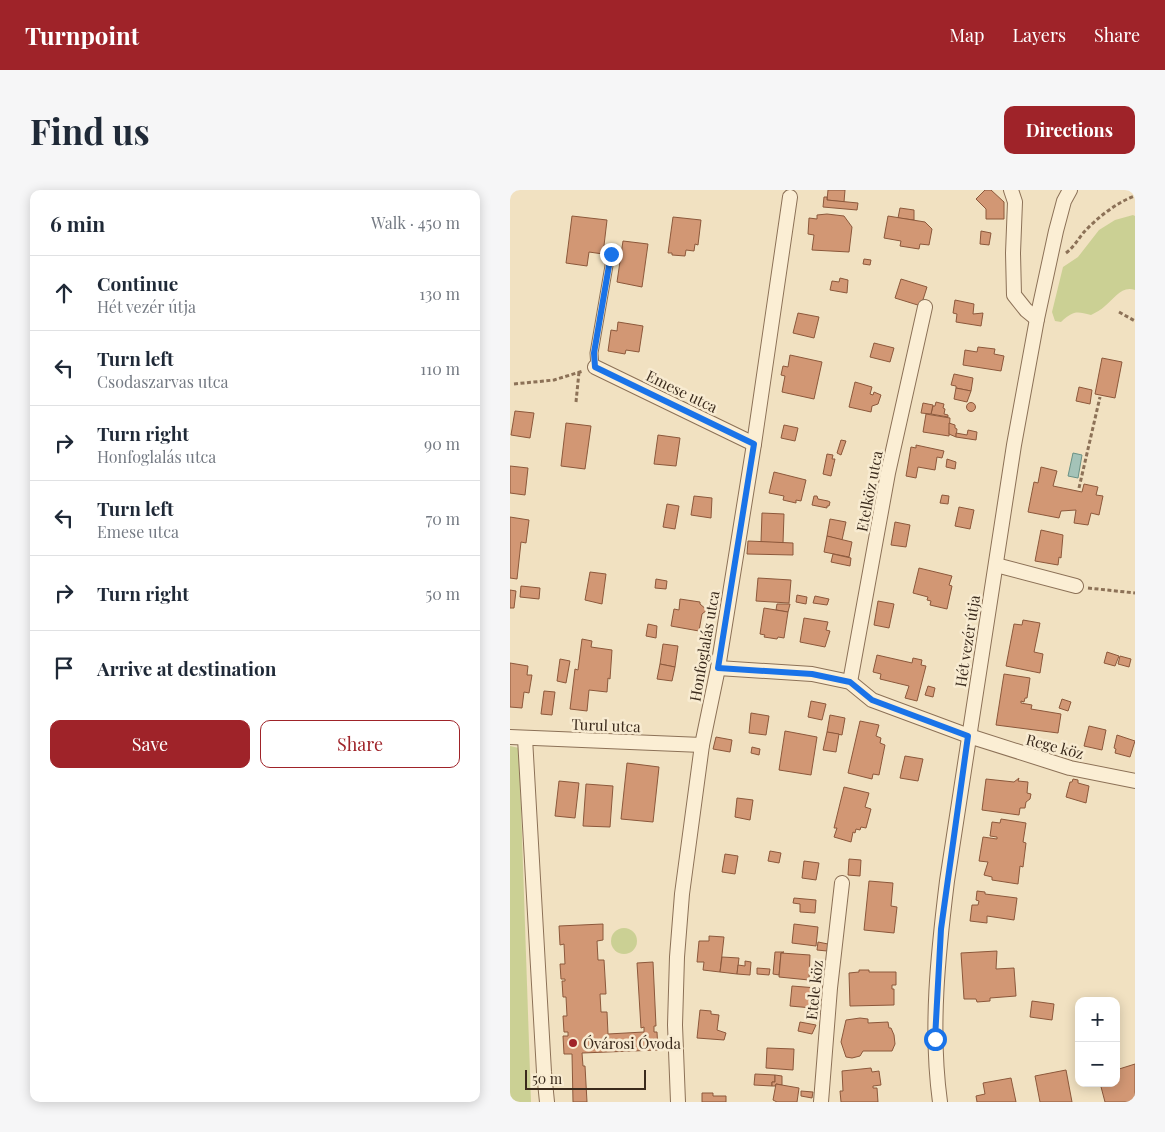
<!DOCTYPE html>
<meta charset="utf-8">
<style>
:root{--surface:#fff;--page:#f6f6f7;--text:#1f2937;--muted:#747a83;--line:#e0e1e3;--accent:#9f2329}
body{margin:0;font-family:"Playfair Display",serif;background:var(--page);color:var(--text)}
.controls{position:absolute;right:15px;bottom:15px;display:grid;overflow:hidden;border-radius:10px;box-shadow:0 2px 12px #0003}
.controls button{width:45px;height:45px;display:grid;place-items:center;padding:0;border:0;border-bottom:1px solid var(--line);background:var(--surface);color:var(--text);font:25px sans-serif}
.scale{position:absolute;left:15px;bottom:12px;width:121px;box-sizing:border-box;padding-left:5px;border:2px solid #3a2a1c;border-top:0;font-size:14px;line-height:18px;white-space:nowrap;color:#3a2a1c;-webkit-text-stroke:4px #f8ebd1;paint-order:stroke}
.stop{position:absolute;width:15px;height:15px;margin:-11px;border:4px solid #1a73e8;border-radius:50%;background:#fff}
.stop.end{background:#1a73e8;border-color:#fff;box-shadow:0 1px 5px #0008}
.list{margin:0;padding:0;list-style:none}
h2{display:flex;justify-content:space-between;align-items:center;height:65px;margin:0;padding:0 20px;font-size:21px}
h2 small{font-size:16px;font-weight:400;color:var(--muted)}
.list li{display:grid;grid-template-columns:32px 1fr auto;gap:15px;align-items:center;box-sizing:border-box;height:75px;padding:0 20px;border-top:1px solid var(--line)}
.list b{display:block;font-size:19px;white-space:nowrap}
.list p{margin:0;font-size:16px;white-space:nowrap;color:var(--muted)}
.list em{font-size:16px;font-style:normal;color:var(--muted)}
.actions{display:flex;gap:10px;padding:15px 20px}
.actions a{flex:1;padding:11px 0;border:1px solid var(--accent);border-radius:10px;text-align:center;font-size:18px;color:var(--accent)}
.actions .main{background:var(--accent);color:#fff}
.icon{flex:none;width:28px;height:28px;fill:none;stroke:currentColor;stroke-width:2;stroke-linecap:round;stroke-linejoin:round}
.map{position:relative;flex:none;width:625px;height:912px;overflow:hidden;border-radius:10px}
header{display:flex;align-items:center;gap:30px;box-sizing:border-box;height:70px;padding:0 25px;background:var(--accent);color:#fff}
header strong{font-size:24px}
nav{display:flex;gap:28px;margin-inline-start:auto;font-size:18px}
.intro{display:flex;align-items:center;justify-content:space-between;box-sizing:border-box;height:120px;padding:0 30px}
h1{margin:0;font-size:35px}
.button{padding:12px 22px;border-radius:10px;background:var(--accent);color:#fff;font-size:18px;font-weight:700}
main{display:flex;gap:30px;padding:0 30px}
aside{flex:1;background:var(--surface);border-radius:10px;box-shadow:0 2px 12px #0003}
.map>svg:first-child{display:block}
.green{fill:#cbd094}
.water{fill:#a4c3b8;stroke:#6a9286}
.building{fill:#d29774;stroke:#8c583b}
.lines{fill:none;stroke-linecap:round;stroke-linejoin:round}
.service-casing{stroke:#8c7157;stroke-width:9}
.minor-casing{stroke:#8c7157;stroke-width:16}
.path{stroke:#8c7157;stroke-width:3;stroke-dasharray:4 2.5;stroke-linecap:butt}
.service{stroke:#fbeed4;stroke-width:7}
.minor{stroke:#fbeed4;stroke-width:14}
.route{stroke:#1a73e8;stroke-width:6}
.poi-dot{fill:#9f2329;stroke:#f8ebd1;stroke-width:2}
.labels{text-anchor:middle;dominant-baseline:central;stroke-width:5;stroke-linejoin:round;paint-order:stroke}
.street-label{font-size:15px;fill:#3a2a1c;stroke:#f8ebd1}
.poi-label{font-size:15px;fill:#3a2a1c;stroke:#f8ebd1;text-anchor:start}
</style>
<header>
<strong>Turnpoint</strong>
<nav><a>Map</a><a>Layers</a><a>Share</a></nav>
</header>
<div class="intro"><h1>Find us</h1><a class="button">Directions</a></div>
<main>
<aside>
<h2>6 min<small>Walk · 450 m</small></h2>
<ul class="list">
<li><svg class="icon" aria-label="ahead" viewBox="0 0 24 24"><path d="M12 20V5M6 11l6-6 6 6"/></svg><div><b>Continue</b><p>Hét vezér útja</p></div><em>130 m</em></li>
<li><svg class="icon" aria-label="left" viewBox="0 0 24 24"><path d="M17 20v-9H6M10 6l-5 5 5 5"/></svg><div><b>Turn left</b><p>Csodaszarvas utca</p></div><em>110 m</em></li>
<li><svg class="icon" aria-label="right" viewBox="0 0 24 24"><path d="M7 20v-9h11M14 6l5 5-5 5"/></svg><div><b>Turn right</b><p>Honfoglalás utca</p></div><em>90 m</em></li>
<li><svg class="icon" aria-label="left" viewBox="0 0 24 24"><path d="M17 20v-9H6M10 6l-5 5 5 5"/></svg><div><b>Turn left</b><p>Emese utca</p></div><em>70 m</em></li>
<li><svg class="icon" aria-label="right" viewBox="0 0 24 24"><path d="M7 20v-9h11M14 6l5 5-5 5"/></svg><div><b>Turn right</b></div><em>50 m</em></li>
<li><svg class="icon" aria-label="arrive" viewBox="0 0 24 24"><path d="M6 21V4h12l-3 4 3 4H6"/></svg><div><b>Arrive at destination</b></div></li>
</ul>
<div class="actions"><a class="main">Save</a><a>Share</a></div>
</aside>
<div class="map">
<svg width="625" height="912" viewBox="0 0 625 912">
<rect width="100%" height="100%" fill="#f1e1c1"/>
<g class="green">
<path d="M623 25 625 26V100C612 95 604 109 595 116 591 120 586 122 581 125 566 121 563 121 551 132L545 131 542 122 553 77 568 67 589 40 605 30Z"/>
<path d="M0 556 9 558 21 912H0Z"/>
<circle cx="114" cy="751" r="13"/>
</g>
<path class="water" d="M563 263 572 265 568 288 558 286Z"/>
<g class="building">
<path d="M318 0H335L334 12 317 10Z"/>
<path d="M475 0H481L494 12V29H476V19L466 9Z"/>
<path d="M314 7H317V10L348 13 347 20 313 17Z"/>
<path d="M390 18 404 20V30L388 28Z"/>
<path d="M317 24 334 26 342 37 339 62 302 60 304 45 298 44 299 28 307 29V25Z"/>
<path d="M62 26 97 30 93 64 79 62 77 76 56 73Z"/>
<path d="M378 26 415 32 422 39 419 55 410 54 409 59 390 56 391 51 374 48Z"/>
<path d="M163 27 191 30 188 55 185 54 184 61 176 60 175 66 162 65V63H158Z"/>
<path d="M471 41 481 43 479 55 470 54Z"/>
<path d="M113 51 138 54 132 97 107 92Z"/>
<path d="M354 69 361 70 360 75 353 74Z"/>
<path d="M330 88 338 90 337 103 320 100 322 91 329 92Z"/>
<path d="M391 89 417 97 411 116 385 108Z"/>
<path d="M445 110 464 114 463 124 473 123 471 136 446 132 447 124 443 123Z"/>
<path d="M288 123 309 127 304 148 283 143Z"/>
<path d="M108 132 133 136 129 162 116 160 115 164 98 161 101 140 107 141Z"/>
<path d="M364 153 384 158 380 172 360 167Z"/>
<path d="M468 157 485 159 484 164 494 166 491 181 453 175 455 160 467 162Z"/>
<path d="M280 165 312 172 304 209 272 202 275 186 271 185 273 176 278 177Z"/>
<path d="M592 168 612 172 605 208 585 204Z"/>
<path d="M444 184 463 188 461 201 446 198V196L441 195Z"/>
<path d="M345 192 362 197 360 204 363 205 364 202 371 205 368 214 362 216 361 222 339 217Z"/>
<path d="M569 197 582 200 580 214 566 211Z"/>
<path d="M446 198 461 201 457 212 444 209Z"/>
<path d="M426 212 434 214 433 218 435 219 434 224 438 225V227L421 224 423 216H425Z"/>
<circle cx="461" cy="217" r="4.5"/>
<path d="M413 213 423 215 421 224 411 223Z"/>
<path d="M5 221 24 223 20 248 1 245Z"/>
<path d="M416 224 440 228 439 246 413 242Z"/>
<path d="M56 233 81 236 75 279 51 276Z"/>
<path d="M439 233 445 235V238L447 239 446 247 439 244Z"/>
<path d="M274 235 288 238 285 251 271 248Z"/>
<path d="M458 240 467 242 466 250 446 247V243L457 245Z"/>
<path d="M148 245 170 248 166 276 144 274Z"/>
<path d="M331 250 336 251 331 265 327 263Z"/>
<path d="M406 255 434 261 432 268 427 267 425 280 408 277 406 288 396 286 401 257 406 258Z"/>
<path d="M317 264 323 265 322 269H325L321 286 313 284Z"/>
<path d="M437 269 446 272 445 279 436 277Z"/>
<path d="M0 276 18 278 15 305 0 303Z"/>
<path d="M531 277 547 281 543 296 572 302 574 294 588 297 586 305 593 306 589 325 581 323 578 335 564 333 566 320 551 321 549 328 518 322 524 292 528 293Z"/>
<path d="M264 282 296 290 291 311 286 310V313L273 310 274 306 259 303Z"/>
<path d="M432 305 439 306 438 314 430 313Z"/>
<path d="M184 306 202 308 201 328 181 325Z"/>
<path d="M304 306H307L308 309 318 311 320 312 319 316H317V318L302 315Z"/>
<path d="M157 314 169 316 165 339 153 337Z"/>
<path d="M449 317 464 320 460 339 445 336Z"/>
<path d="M252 323 274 324 273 353 251 352Z"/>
<path d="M0 327 19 330 16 353 11 352 7 389 0 388Z"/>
<path d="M320 329 336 332 332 350 317 346Z"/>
<path d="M385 332 400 335 396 357 381 355Z"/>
<path d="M531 340 553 345 551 368 549 367 548 375 525 371Z"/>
<path d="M317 346 342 352 339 367 314 362Z"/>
<path d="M238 351 283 353V365L237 364Z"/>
<path d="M323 364 341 368 340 376 321 372Z"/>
<path d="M409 378 442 386 439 395 442 396 437 419 420 415 421 411 417 410 418 407 403 403Z"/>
<path d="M80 382 96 384 92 414 75 410Z"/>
<path d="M248 388 281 390 279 413 246 411Z"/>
<path d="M146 389 157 391 156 399 145 398Z"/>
<path d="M11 396 30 398 29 409 10 407Z"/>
<path d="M0 400 6 401 4 418H0Z"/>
<path d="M287 405 297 407 296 414 286 412Z"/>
<path d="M305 406 319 409 317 415 303 413Z"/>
<path d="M170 409 190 412V414L197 420 192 424 189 441 161 436 164 419 169 420Z"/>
<path d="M368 411 384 414 379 438 364 435Z"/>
<path d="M267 414H280L278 422 266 420Z"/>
<path d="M254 418 278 422 274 448 268 447 267 449 254 447 255 445 250 444Z"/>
<path d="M294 428 318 432 316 440 320 441 315 457 290 452Z"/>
<path d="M513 430 530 433 524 462 533 464 530 483 496 476 504 434 512 435Z"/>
<path d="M138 434 147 436 146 448 136 446Z"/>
<path d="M72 449 82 451 81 457 102 460 100 489 98 488 97 502 79 500 77 521 60 519 65 479 68 480Z"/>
<path d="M153 454 168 456 165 477 150 474Z"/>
<path d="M597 462 609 466 605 476 594 473Z"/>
<path d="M367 465 402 473 403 468 412 470 411 475 416 476 407 511 395 508 399 496 370 489 371 484 363 482Z"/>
<path d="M610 466 621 469 619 477 608 474Z"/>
<path d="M50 469 60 471 56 493 47 491Z"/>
<path d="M0 473 18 476 17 485H22L19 503 14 502 12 518 0 517Z"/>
<path d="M150 474 165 477 162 491 147 489Z"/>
<path d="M494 484 520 488 517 508H515L514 512 511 511V513L522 515 521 519 551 524 548 543 486 535Z"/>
<path d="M418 496 425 498 423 507 415 505Z"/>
<path d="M34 501 45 502 42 525 31 524Z"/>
<path d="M552 509 561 512 558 521 549 518Z"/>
<path d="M301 511 316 514 312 530 298 527Z"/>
<path d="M241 523 259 526 256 545 239 543Z"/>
<path d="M320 525 335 528 332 545 317 542Z"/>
<path d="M350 531 369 535 366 546 371 548 370 553 375 555 369 585 363 584 362 589 338 583Z"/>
<path d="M579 536 596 540 592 560 574 556Z"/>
<path d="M275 541 307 547 301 585 269 580Z"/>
<path d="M317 542 329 544 326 562 313 560Z"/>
<path d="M607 545 625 551 620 567 605 563 606 559 604 558Z"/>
<path d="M206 547 222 550 220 562 203 559Z"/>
<path d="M242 557 250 559 249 565 241 563Z"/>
<path d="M395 566 413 569 408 591 390 588Z"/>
<path d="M117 573 149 577 143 632 111 629Z"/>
<path d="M509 588 508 591 518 592 517 603 521 604 520 609 516 612 515 618H510L509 625 472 620 476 589 504 592Z"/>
<path d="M563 589 568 590V593L579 596 576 613 556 607 560 592H562Z"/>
<path d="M49 591 69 593 65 628 45 626Z"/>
<path d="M76 594 103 596 100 637 73 636Z"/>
<path d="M334 597 359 603 355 617 361 619 356 638 351 637 350 640 346 639 345 643 343 642 341 652 324 647 327 638H324Z"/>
<path d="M227 608 243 610 240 630 225 627Z"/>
<path d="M491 629 516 633 513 652 516 653 513 677 510 676 508 694 482 690V687L474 685 478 672 469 671 473 647 487 649V647L480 646 482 632 490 633Z"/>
<path d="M260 661 271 663 269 673 258 671Z"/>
<path d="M215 664 228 666 225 684 212 682Z"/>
<path d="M339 669 351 670 350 686 338 685Z"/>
<path d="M294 671 309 673 306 690 292 688Z"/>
<path d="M359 691 383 693 381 716 387 717 384 743 354 740Z"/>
<path d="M467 701 475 702V704L507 708 504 730 477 726V733L460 731 462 715H468L469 711 466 710Z"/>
<path d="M284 708 306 710 305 723 290 722V714L283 713Z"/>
<path d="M93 734V750L87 751 88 770H94L96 804H90L91 822H97L98 844 134 842V837L131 838 127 773 143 772 146 836H144V842H147L148 860 72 863 73 876H75L77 912H63L62 864H54L53 846H58V842H54L53 826H57L56 807H53L52 791H55V789H51L50 774H55L54 754 50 755 49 736Z"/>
<path d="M284 734 308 737 306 756 282 753Z"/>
<path d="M199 746 214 747 210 782 193 780 194 772H187L189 751H199Z"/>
<path d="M308 752 318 754 317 761 307 760Z"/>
<path d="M487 761 486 779 504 778 506 806 480 808V811L467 812 466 809H454L451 763Z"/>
<path d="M265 762H274L271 763 269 785 263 784Z"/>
<path d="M271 763 300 765 299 790 269 787Z"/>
<path d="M212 767 229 768 227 784 210 782Z"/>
<path d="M235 771 241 772 240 785 227 784 228 775 235 776Z"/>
<path d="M247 778 260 779 259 785 247 784Z"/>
<path d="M349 780H359V782H386V795H382V799H384V815L340 816 339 783 349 782Z"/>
<path d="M282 796 307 798 305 817 303 816 302 818 280 816Z"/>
<path d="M522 811 544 814 542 830 520 827Z"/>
<path d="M190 820 201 821V824L209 825 207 840 216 843 214 850 187 848Z"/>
<path d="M350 828 358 829V833L378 832 379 838H381L384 845 385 854 382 861H353L350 866 342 868 336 867 331 852 336 830Z"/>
<path d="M290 832 306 835 302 844 288 841Z"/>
<path d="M257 858 284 859 283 880 256 878Z"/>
<path d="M625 874V912H595L590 893H606V880Z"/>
<path d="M361 878 362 882 369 881 371 895 363 896V898H367L368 912H331L330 901H333L332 881Z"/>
<path d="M556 880 562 912H530L525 886Z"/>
<path d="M245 884 265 885V892H262V896L244 895Z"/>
<path d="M265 885 272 886V895L266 894 265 896H262V892H265Z"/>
<path d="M501 888 506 912H467L466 906 475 904 473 893Z"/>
<path d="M266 894 289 898 287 912H267L263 910Z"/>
<path d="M291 901 303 902 302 908 291 906Z"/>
<path d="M192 903H203V906H216V912H192Z"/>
</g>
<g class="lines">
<defs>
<path id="service" d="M85 177 84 163 101 64"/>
<g id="minor">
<path d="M501 0 505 12 503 63 504 105 516 120 527 129"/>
<path d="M85 177 244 254"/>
<path d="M486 375 566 396"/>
<path d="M208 478 302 484 340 492 362 510 459 546 560 578 625 591"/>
<path d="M340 492 378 283 415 117"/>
<path d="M0 547 192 555"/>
<path d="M15 548 34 882 37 912"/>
<path d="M168 912 165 835 167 767 172 704 192 555 208 478 244 254 280 7"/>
<path d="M311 912 320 798 332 693"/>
<path d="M430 912C420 839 428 764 437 691L504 255 527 129 546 41 554 11 560 0"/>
</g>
</defs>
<use href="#service" class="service-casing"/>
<use href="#minor" class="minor-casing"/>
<g class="path">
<path d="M556 63C564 57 568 49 574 42 587 28 607 12 625 6"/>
<path d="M609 122 625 131"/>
<path d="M4 194 44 190 73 181"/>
<path d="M66 212 69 182"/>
<path d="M569 298 590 207"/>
<path d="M578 398 625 403"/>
</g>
<use href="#service" class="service"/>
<use href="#minor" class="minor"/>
</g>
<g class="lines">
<path class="route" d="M101 64 84 163 85 177 244 254 208 478 302 484 340 492 362 510 458 546 431 739 425 849"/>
</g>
<circle class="poi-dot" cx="63" cy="853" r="5"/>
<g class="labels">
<g class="street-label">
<text transform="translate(172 201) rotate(26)">Emese utca</text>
<text transform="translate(359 301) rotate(-79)">Etelköz utca</text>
<text transform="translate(457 451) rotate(-81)">Hét vezér útja</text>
<text transform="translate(194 456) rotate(-80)">Honfoglalás utca</text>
<text transform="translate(96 535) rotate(2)">Turul utca</text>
<text transform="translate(545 556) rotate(15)">Rege köz</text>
<text transform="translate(304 800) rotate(-84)">Etele köz</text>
</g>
<g class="poi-label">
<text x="73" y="853">Óvárosi Óvoda</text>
</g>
</g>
</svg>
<div class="controls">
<button>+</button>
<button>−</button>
</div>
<div class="scale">50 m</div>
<div class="stop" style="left:425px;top:849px"></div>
<div class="stop end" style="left:101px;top:64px"></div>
</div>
</main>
